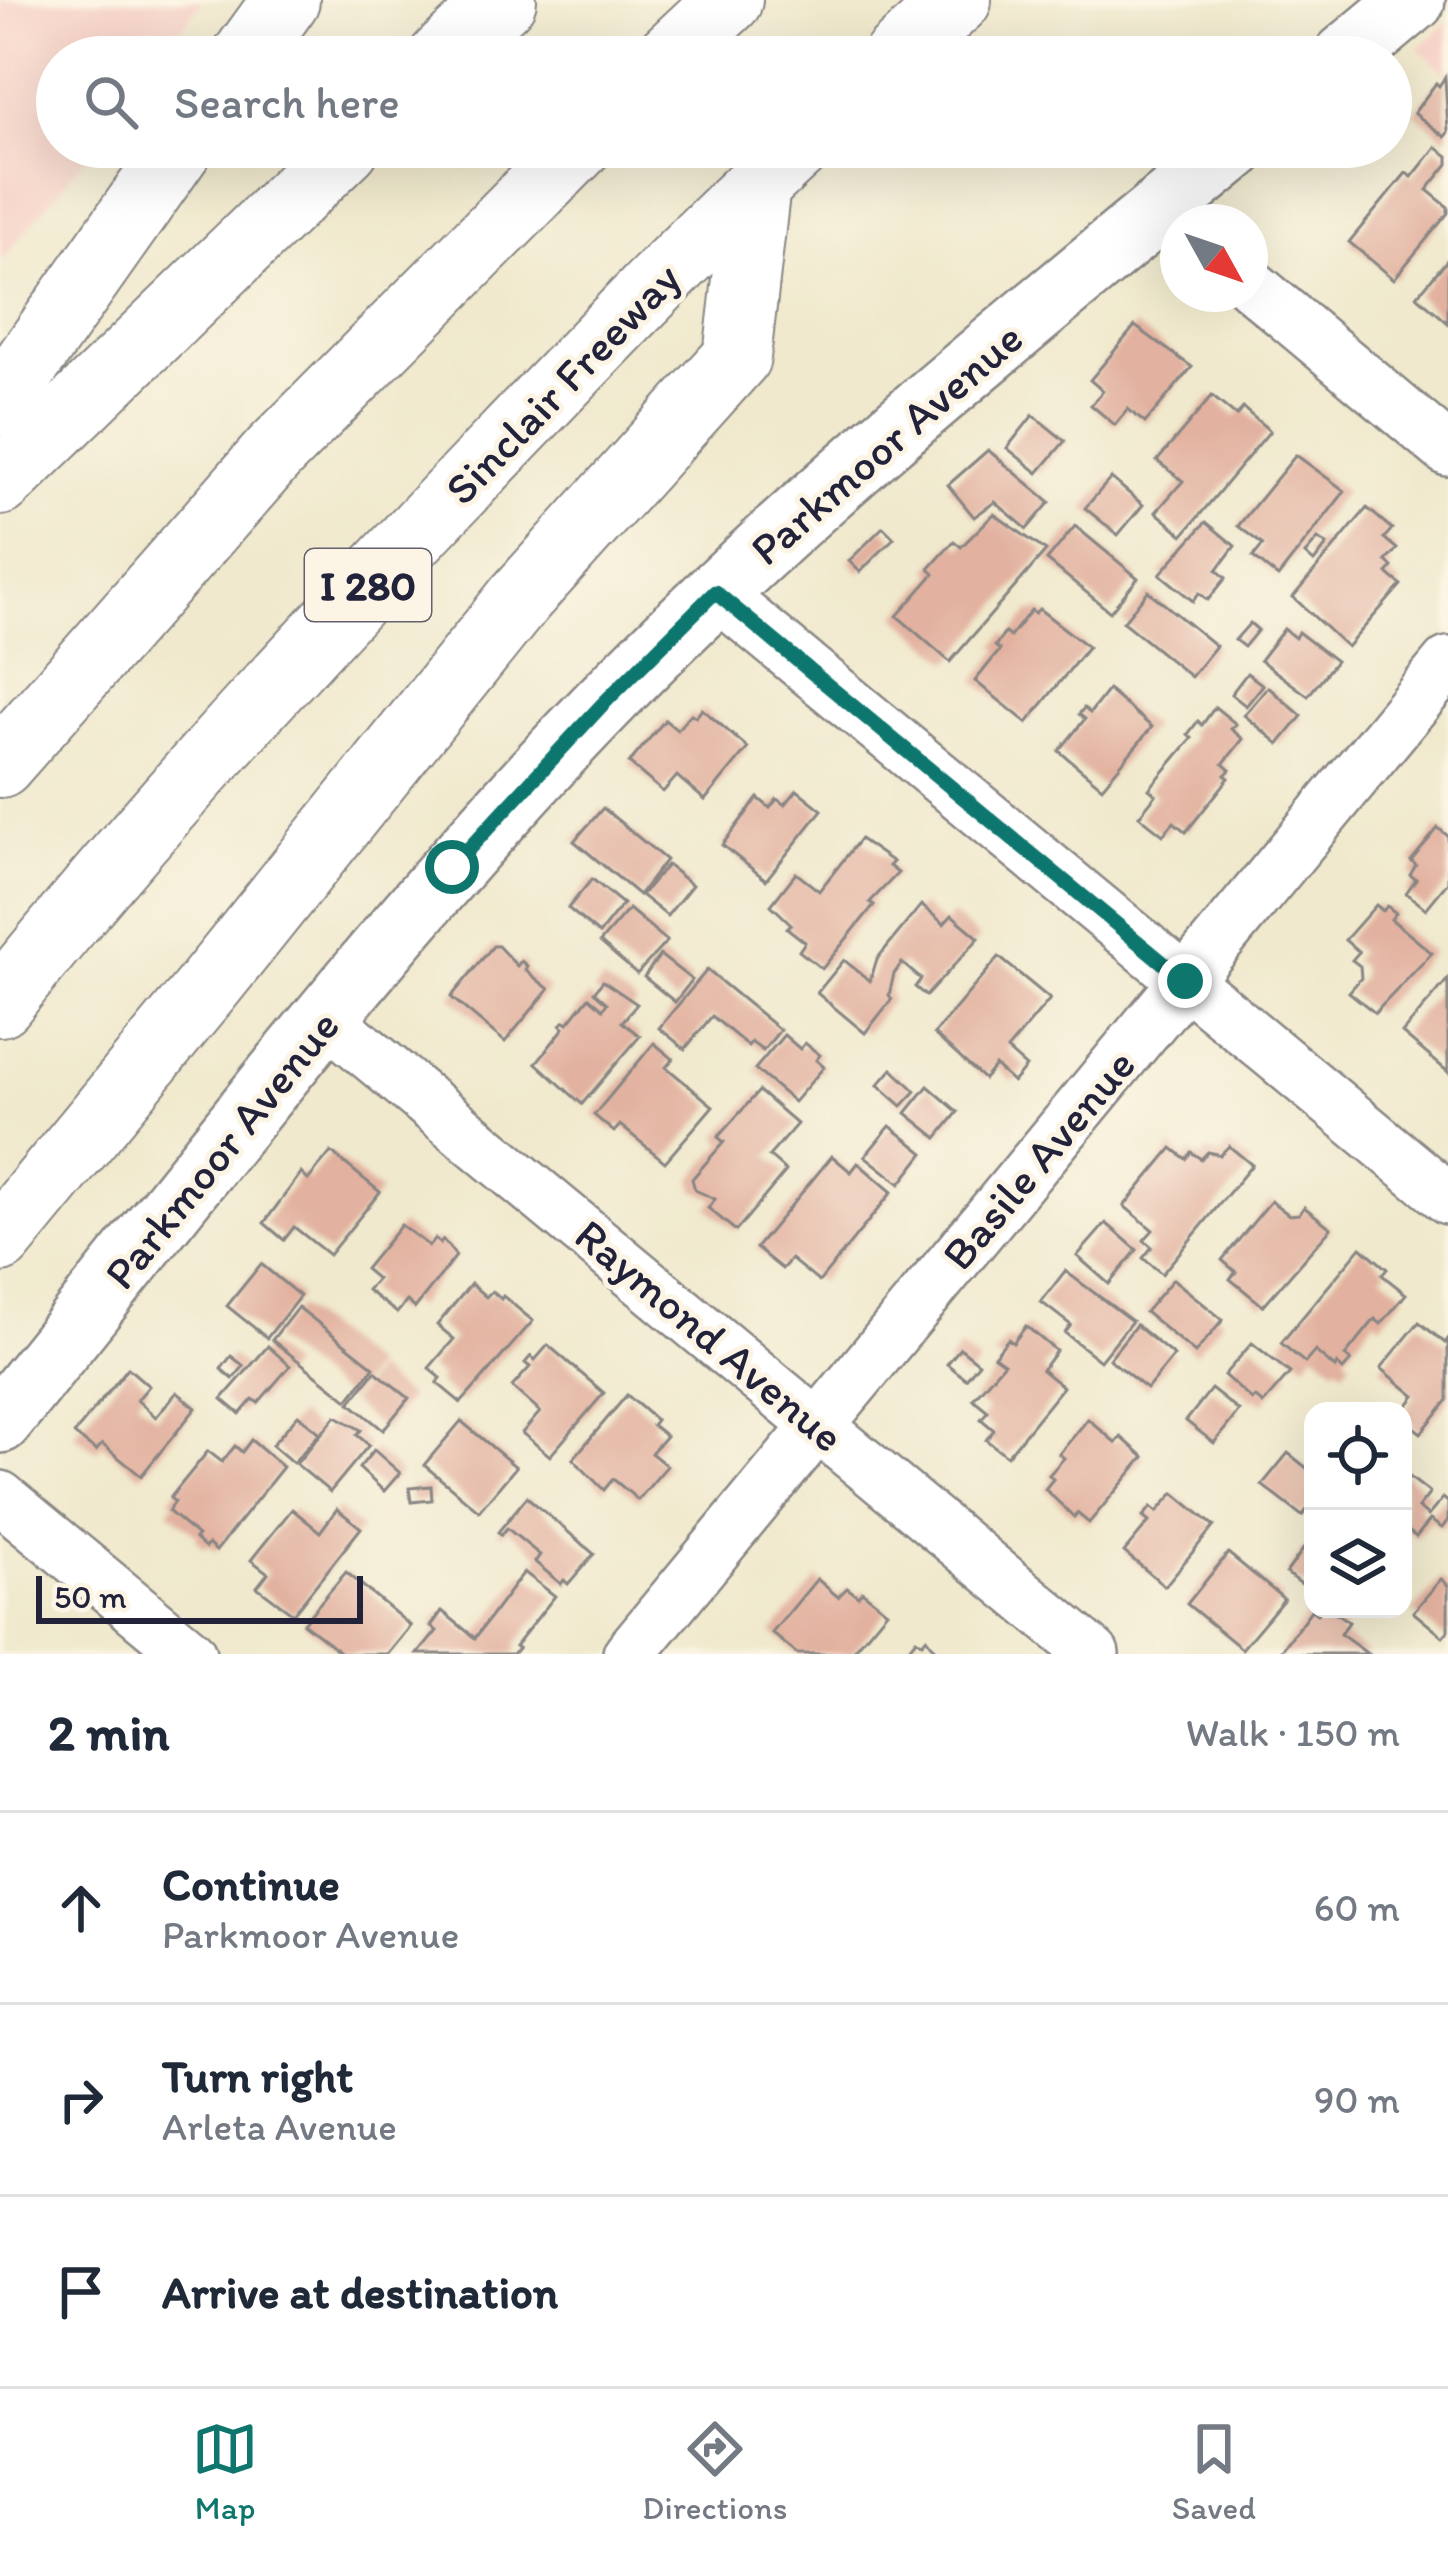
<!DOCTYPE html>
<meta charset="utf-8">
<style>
:root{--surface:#fff;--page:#f2f2f3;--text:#1f2937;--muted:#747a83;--line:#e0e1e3;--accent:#0f766e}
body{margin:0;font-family:Itim,sans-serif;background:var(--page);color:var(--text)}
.controls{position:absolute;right:36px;bottom:36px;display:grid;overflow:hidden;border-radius:24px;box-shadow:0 12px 48px #0002}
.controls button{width:108px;height:108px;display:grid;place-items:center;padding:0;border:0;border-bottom:3px solid var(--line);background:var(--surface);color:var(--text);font:60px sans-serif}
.compass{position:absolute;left:1160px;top:204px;width:108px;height:108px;border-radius:50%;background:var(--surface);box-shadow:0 12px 48px #0002;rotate:130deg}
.scale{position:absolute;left:36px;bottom:30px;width:327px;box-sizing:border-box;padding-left:12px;border:6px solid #22223b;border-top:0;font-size:33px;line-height:42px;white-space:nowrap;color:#22223b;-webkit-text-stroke:9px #fcf5e5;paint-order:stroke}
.stop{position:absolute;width:36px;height:36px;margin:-27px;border:9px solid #0f766e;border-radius:50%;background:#fff}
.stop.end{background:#0f766e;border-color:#fff;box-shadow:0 3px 12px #0008}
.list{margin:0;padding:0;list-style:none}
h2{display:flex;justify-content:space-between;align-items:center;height:156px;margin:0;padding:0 48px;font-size:51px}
h2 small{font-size:39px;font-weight:400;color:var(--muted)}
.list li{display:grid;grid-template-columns:78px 1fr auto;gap:36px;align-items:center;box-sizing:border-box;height:192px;padding:0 48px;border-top:3px solid var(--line)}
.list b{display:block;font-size:45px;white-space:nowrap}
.list p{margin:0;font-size:39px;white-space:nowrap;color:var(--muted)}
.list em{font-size:39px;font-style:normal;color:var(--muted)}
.icon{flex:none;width:66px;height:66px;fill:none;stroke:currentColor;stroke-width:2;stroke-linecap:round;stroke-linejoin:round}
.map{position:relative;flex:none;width:1448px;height:1654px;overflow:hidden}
.search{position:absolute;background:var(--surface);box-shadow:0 12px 48px #0002;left:36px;right:36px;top:36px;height:132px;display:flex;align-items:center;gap:30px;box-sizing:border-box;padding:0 42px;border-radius:66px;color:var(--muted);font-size:45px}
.sheet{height:732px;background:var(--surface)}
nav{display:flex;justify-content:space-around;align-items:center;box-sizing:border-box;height:168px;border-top:3px solid var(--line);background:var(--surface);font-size:33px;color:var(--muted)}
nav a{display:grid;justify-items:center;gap:6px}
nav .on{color:var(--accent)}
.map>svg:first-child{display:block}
.built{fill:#f7d1c7}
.building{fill:#e2b19f}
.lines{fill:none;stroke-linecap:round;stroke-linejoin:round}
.minor-casing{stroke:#898684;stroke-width:56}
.tertiary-casing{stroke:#898684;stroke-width:68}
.secondary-casing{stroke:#898684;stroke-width:70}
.motorway-casing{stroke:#898684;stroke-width:70}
.minor{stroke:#fff;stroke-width:51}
.tertiary{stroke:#fff;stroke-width:63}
.secondary{stroke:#fff;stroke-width:66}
.motorway{stroke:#fff;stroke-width:66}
.route{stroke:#0f766e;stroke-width:15}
.labels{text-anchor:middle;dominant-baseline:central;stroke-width:10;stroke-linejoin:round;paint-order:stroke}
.shield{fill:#fcf5e5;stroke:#63616e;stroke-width:3}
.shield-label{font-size:42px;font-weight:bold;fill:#22223b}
.street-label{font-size:45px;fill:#22223b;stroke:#fcf5e5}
</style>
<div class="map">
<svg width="1448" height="1654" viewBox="0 0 1448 1654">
<rect width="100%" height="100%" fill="#fcf5e5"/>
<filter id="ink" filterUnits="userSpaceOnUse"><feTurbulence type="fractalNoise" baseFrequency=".00833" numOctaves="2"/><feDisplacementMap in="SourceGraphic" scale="24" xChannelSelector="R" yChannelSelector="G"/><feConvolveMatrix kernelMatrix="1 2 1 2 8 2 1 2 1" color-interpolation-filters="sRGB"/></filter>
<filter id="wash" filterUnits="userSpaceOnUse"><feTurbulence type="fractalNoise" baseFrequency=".004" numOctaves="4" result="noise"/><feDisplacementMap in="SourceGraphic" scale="48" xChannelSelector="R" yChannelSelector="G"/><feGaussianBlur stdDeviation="2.7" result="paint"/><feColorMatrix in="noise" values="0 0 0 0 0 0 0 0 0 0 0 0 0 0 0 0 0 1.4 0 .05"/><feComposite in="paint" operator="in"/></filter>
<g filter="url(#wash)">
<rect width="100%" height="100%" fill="#f0e9cd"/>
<g class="built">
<path d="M0 0H203L161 57H57V147H94L0 263Z"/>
<path d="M1448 22V75L1418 49Z"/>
</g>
<g id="blocks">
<g class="building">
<path d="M1445 77 1448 132 1445 137 1414 113 1436 83 1439 86Z"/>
<path d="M1436 147 1448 156V164L1427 190 1448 207V213L1394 279 1349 242 1406 173 1412 177Z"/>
<path d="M1448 259V323L1417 296Z"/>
<path d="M1135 326 1192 367 1145 423 1128 409 1115 425 1091 405 1103 391 1090 380Z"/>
<path d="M1212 396 1236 416 1243 408 1270 431 1183 535 1156 512 1183 481 1157 461Z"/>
<path d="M1033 415 1065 441 1038 473 1007 448Z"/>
<path d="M988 450 1050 502 1027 529 995 502 974 517 948 485Z"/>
<path d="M1296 455 1345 491 1278 577 1253 557 1263 545 1238 526Z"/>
<path d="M1111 478 1143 505 1118 535 1085 508Z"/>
<path d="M1367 508 1392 529 1384 538 1397 549 1386 561 1392 567 1387 573 1401 585 1347 647 1293 597Z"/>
<path d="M994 514 1046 551 950 662 897 616 934 574 929 569 954 541 961 547Z"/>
<path d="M1206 522 1235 546 1217 570 1226 578 1208 600 1199 593 1193 601 1160 574Z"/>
<path d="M1075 526 1138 578 1110 612 1047 560Z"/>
<path d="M883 527 894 538 860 572 849 561Z"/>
<path d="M1318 539 1327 545 1314 562 1305 554Z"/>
<path d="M1148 591 1216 646 1191 677 1123 622Z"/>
<path d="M1039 609 1088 647 1027 723 975 681 1000 650 995 646 1005 633 1010 637 1031 610 1035 613Z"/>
<path d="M1250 623 1258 630 1244 647 1235 640Z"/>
<path d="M1284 629 1295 638 1298 632 1336 661 1308 696 1260 660Z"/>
<path d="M1247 673 1263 685 1246 706 1231 694Z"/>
<path d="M1268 687 1302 716 1279 744 1244 715Z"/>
<path d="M1108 690 1152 727 1102 787 1059 751 1085 719 1079 714 1084 708 1090 713Z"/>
<path d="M1215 707 1236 724 1231 729 1243 739 1223 764 1230 770 1225 775 1229 778 1186 832 1174 822 1163 835 1139 816 1156 795 1149 789 1192 738 1188 734 1198 721 1202 725Z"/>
<path d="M702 709 748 748 705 800 677 776 663 792 629 763 665 720 677 730 691 714 696 717Z"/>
<path d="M797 790 822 810 766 880 722 845 758 798 770 808 777 799 785 805Z"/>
<path d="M603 808 666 860 639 895 574 841Z"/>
<path d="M1438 828 1448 836V882L1426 909 1406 893 1416 879 1410 875 1416 865 1411 861Z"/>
<path d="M860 839 893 862 889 866 898 873 870 902 874 905 822 969 799 951 805 942 787 928 791 924 771 905 796 873 819 891Z"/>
<path d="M667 865 692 885 667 916 641 895Z"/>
<path d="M592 879 623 904 599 934 568 908Z"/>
<path d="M921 905 944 924 952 915 979 938 926 996 915 987 921 979 902 963 894 974 889 995 892 999 865 1033 817 993 844 960 870 981 877 959Z"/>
<path d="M1376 905 1383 911 1387 906 1396 913 1391 919 1432 953 1375 1013 1349 992 1361 978 1360 966 1352 960 1359 952 1345 940Z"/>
<path d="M629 909 667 941 637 974 600 942Z"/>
<path d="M493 946H498L517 966 521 961 527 966 525 970 549 989 505 1042 451 997Z"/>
<path d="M660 955 692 980 675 1002 644 977Z"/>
<path d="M999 957 1050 999 1007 1050 1026 1067 1013 1082 995 1066 984 1079 934 1034Z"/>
<path d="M707 970 780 1030 763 1051 751 1042 748 1046 712 1016 685 1049 659 1028Z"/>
<path d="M1448 979V1072L1402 1033Z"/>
<path d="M603 981 637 1004 622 1022 640 1036 582 1104 536 1063 564 1028 561 1025 565 1021 568 1023 589 997 603 1009 607 1003 594 992Z"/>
<path d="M784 1035 800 1049 805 1043 820 1055 816 1060 824 1067 794 1102 755 1069Z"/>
<path d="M654 1043 673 1059 666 1067 713 1106 665 1162 620 1125 614 1132 594 1115Z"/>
<path d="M892 1069 916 1091 902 1106 878 1085Z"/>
<path d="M928 1086 958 1112 937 1138 906 1113Z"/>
<path d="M759 1091 797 1124 769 1156 786 1171 736 1231 708 1208 715 1199 695 1190 692 1179 724 1142 718 1137Z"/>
<path d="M890 1126 924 1153 900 1184 865 1156Z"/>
<path d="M1229 1146 1252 1165 1162 1274 1143 1258 1152 1247 1144 1240 1153 1230 1124 1206 1172 1148 1186 1159 1191 1152 1201 1159 1208 1152 1220 1155Z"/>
<path d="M331 1152 380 1192 329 1255 294 1227 284 1240 264 1223 301 1173 308 1180Z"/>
<path d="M832 1156 851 1172 858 1163 892 1192 819 1282 791 1259 782 1269 756 1248Z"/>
<path d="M1271 1201 1289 1215 1299 1214 1304 1207 1331 1228 1263 1306 1230 1279 1236 1272 1222 1260Z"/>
<path d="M1106 1223 1137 1250 1109 1284 1077 1256Z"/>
<path d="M401 1225 429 1246 435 1239 440 1244 443 1240 456 1256 415 1308 407 1301 397 1313 367 1290 377 1279 365 1269Z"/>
<path d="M1361 1247 1387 1269 1382 1275 1406 1294 1381 1324 1375 1319 1345 1356 1351 1361 1343 1370 1337 1364 1335 1368 1315 1351 1305 1363 1281 1343Z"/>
<path d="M261 1264 300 1296 267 1338 227 1306Z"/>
<path d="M1065 1271 1132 1321 1100 1361 1065 1333 1071 1325 1041 1302Z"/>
<path d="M1173 1279 1223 1320 1195 1353 1145 1312Z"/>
<path d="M471 1284 486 1297 492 1291 501 1299 503 1296 533 1321 461 1403 437 1383 441 1378 429 1368 454 1339 437 1325Z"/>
<path d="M298 1307 374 1367 348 1400 272 1340Z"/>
<path d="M1419 1322 1445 1343 1448 1339V1400L1421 1433 1403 1419V1411L1415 1396 1381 1368Z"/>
<path d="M1136 1325 1174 1356 1147 1389 1109 1359Z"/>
<path d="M1026 1326 1056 1351 1042 1370 1063 1387 1007 1456 986 1440 994 1430 981 1419 988 1411 973 1399 1004 1363 994 1356 1008 1339 1013 1343Z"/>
<path d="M1252 1343 1290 1373 1263 1404 1255 1397 1252 1400 1224 1375Z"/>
<path d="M548 1345 604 1393 550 1456 522 1433 540 1412 512 1387 530 1367 525 1363 531 1356 535 1360Z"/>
<path d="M268 1346 290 1366 258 1403 253 1399 240 1414 222 1399Z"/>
<path d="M960 1348 979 1363 966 1379 947 1364Z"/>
<path d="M231 1356 244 1366 233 1379 221 1369Z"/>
<path d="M128 1368 149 1386 137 1400 156 1417 177 1392 196 1408 141 1476 102 1444 96 1451 74 1434Z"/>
<path d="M375 1371 409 1398 383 1430 350 1403Z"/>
<path d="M1211 1389 1239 1411 1214 1443 1186 1421Z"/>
<path d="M627 1395 656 1420 652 1425 666 1436 651 1453 667 1466 638 1500 613 1479 604 1490 573 1459Z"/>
<path d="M298 1415 320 1433 293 1463 272 1445Z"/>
<path d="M336 1416 361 1430 357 1435 369 1445 330 1492 296 1464Z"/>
<path d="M1088 1419 1116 1443 1121 1437 1144 1457 1089 1523 1077 1513 1074 1517 1045 1489 1053 1479 1049 1475 1064 1458 1059 1454Z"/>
<path d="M461 1421 516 1467 479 1511 424 1465Z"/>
<path d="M251 1440 283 1467 216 1551 208 1544 205 1548 195 1539 198 1536 168 1511 175 1502 170 1498 208 1451 222 1462 235 1446 242 1452Z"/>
<path d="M374 1450 400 1473 384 1491 359 1468Z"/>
<path d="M1288 1453 1313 1473V1502L1302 1516 1262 1485Z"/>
<path d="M1403 1472 1430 1493 1418 1508 1428 1516 1443 1498 1448 1502V1520L1442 1528 1430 1520 1416 1537 1403 1527Z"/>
<path d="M431 1486 432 1500 411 1502 409 1488Z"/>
<path d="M1174 1493 1214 1526 1165 1586 1124 1552 1149 1522 1143 1517 1151 1507 1157 1512Z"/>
<path d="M527 1497 594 1554 568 1584 564 1580 561 1584 535 1562 540 1555 507 1528 501 1535 498 1532Z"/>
<path d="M292 1509 320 1532 337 1509 361 1528 293 1614 257 1587 268 1573 251 1560Z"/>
<path d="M1304 1548 1313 1554V1576L1306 1587 1286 1573Z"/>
<path d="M1228 1553 1284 1599 1242 1649 1187 1604Z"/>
<path d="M346 1572 411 1626 388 1654H343L303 1623Z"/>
<path d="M524 1572 555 1596 515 1646 518 1648 513 1654H418L437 1631 431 1626 442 1611 475 1638Z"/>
<path d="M817 1579 838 1597 847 1588 858 1596 862 1591 887 1611 851 1654H797L772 1633Z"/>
<path d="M1441 1579 1448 1585V1631L1443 1637 1413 1612Z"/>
<path d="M1321 1609H1330L1349 1622 1340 1634 1368 1654H1279L1311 1610 1317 1614Z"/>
<path d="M926 1638 938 1654H904L916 1639 922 1643Z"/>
</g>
</g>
</g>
<g filter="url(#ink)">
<use href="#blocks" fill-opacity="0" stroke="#898684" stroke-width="3"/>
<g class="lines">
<defs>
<g id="minor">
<path d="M1250 284 1448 450"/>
<path d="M715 592 1448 1198"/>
<path d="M326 1018 1093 1654"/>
<path d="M0 1497 190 1654"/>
<path d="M629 1654 1448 663"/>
</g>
<g id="tertiary">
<path d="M1345 57 1413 0"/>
<path d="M0 1421C196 1179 385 929 602 705 798 503 1019 326 1236 147"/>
</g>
<g id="secondary">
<path d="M245 57 286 0"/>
<path d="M0 402 180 147"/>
</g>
<g id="motorway">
<path d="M442 57 503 0"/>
<path d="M668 57 729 0"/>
<path d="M896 57 958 0"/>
<path d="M0 482 346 147"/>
<path d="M0 764 274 453 578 147"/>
<path d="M0 1003C142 826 297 659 453 495 566 377 678 257 798 147"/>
<path d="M0 1239 208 987 520 598 737 357 757 185"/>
</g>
</defs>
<use href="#minor" class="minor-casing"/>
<use href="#tertiary" class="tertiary-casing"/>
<use href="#secondary" class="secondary-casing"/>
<use href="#motorway" class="motorway-casing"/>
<use href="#minor" class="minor"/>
<use href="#tertiary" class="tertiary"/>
<use href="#secondary" class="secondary"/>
<use href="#motorway" class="motorway"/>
</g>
</g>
<g class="lines" filter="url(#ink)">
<path class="route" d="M452 867 601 706 715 592 1185 981"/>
</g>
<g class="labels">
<rect class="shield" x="305" y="549" width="126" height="72" rx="9"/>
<g class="shield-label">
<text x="368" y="585">I 280</text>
</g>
<g class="street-label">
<text transform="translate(562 383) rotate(-46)">Sinclair Freeway</text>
<text transform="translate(886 443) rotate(-41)">Parkmoor Avenue</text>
<text transform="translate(221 1149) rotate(-51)">Parkmoor Avenue</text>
<text transform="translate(1038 1159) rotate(-50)">Basile Avenue</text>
<text transform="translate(710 1335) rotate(40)">Raymond Avenue</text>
</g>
</g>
</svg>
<div class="controls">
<button><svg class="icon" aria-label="locate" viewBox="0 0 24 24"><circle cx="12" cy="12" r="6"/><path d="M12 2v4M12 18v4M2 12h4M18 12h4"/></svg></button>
<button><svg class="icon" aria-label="layers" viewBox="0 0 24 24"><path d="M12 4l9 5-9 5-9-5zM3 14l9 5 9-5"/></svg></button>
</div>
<svg class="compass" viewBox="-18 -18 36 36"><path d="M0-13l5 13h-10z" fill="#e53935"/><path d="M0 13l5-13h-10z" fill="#747a83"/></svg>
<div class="scale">50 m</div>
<div class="stop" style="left:452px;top:867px"></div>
<div class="stop end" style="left:1185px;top:981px"></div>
<div class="search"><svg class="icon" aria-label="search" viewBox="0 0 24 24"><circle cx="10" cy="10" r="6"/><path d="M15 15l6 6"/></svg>Search here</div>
</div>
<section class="sheet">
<h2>2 min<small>Walk · 150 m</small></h2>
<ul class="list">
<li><svg class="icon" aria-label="ahead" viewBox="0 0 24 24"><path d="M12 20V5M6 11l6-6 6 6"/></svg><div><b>Continue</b><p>Parkmoor Avenue</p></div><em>60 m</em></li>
<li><svg class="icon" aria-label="right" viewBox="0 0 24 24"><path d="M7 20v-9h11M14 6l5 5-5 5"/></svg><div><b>Turn right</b><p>Arleta Avenue</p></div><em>90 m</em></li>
<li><svg class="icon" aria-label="arrive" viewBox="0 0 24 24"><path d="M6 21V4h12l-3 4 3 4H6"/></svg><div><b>Arrive at destination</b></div></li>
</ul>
</section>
<nav>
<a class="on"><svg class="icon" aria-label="map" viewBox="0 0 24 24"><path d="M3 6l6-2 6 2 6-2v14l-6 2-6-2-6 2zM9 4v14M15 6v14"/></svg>Map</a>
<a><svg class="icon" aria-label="directions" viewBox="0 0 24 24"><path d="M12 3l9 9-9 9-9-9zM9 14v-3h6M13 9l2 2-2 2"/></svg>Directions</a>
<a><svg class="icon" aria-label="saved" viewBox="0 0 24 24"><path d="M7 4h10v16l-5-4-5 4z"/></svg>Saved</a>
</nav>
